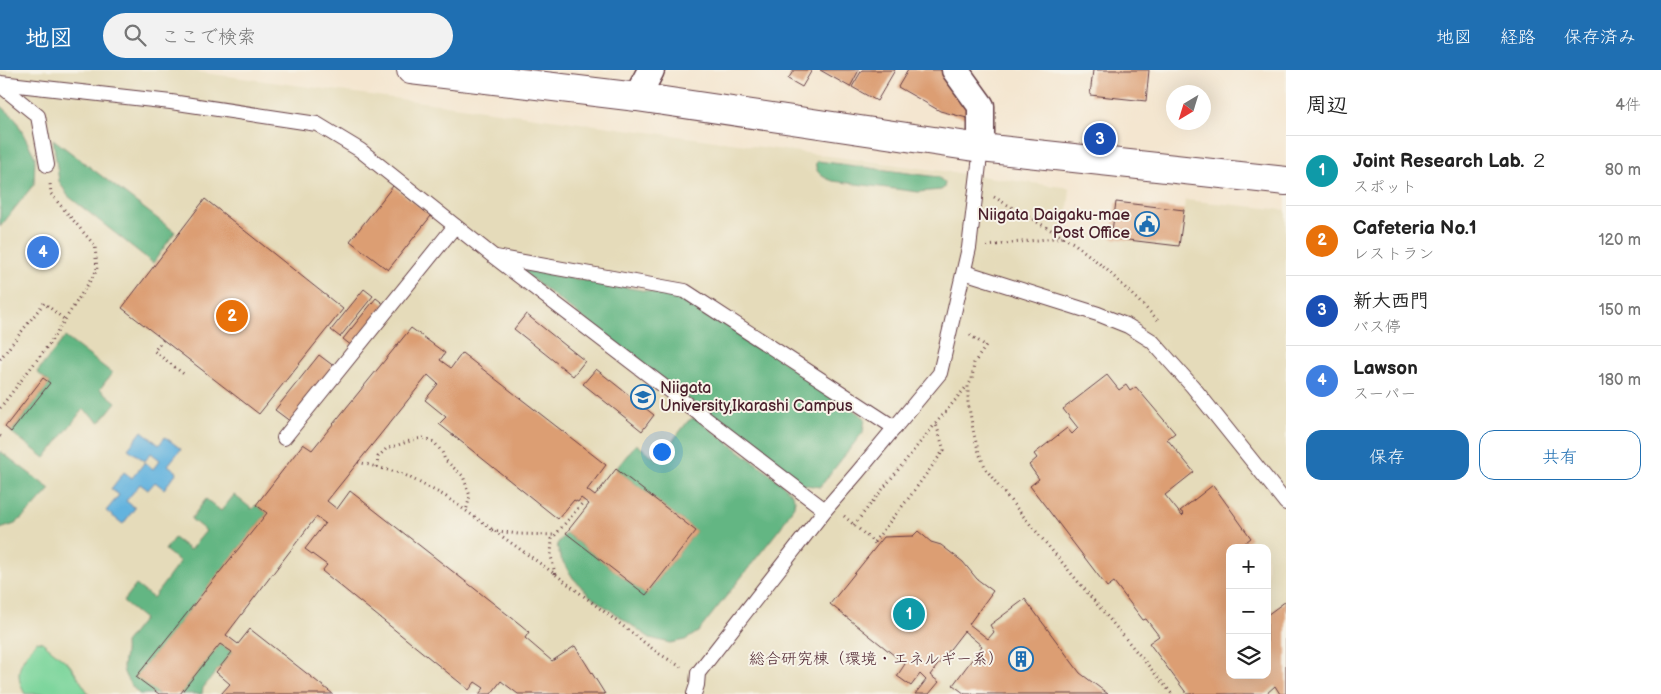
<!DOCTYPE html>
<html lang="ja">
<meta charset="utf-8">
<style>
:root{--surface:#fff;--page:#f2f2f2;--text:#222;--muted:#767676;--line:#e0e0e0;--accent:#1f6fb2}
body{margin:0;font-family:"Balsamiq Sans","Klee One",sans-serif;background:var(--page);color:var(--text)}
.controls{position:absolute;right:15px;bottom:15px;display:grid;overflow:hidden;border-radius:10px;box-shadow:0 5px 20px #0002}
.controls button{width:45px;height:45px;display:grid;place-items:center;padding:0;border:0;border-bottom:1px solid var(--line);background:var(--surface);color:var(--text);font:25px sans-serif}
.compass{position:absolute;left:1166px;top:15px;width:45px;height:45px;border-radius:50%;background:var(--surface);box-shadow:0 5px 20px #0002;rotate:218deg}
.you{position:absolute;left:661px;top:381px;width:18px;height:18px;margin:-12px;border:4px solid #fff;border-radius:50%;background:#1a73e8;box-shadow:0 0 0 8px #1a73e833}
.badge{display:grid;place-items:center;width:32px;height:32px;border-radius:50%;background:var(--accent);color:#fff;font-size:16px;font-weight:700}
.pin{position:absolute;translate:-50% -50%;border:2px solid #fff;box-shadow:0 1px 5px #0006}
.list{margin:0;padding:0;list-style:none}
h2{display:flex;justify-content:space-between;align-items:center;height:65px;margin:0;padding:0 20px;font-size:21px}
h2 small{font-size:16px;font-weight:400;color:var(--muted)}
.list li{display:grid;grid-template-columns:32px 1fr auto;gap:15px;align-items:center;box-sizing:border-box;height:70px;padding:0 20px;border-top:1px solid var(--line)}
.list b{display:block;font-size:19px;white-space:nowrap}
.list p{margin:0;font-size:16px;white-space:nowrap;color:var(--muted)}
.list em{font-size:16px;font-style:normal;color:var(--muted)}
.actions{display:flex;gap:10px;padding:15px 20px}
.actions a{flex:1;padding:11px 0;border:1px solid var(--accent);border-radius:15px;text-align:center;font-size:18px;color:var(--accent)}
.actions .main{background:var(--accent);color:#fff}
.icon{flex:none;width:28px;height:28px;fill:none;stroke:currentColor;stroke-width:2;stroke-linecap:round;stroke-linejoin:round}
.map{position:relative;flex:none;width:1286px;height:624px;overflow:hidden}
header{display:flex;align-items:center;gap:30px;box-sizing:border-box;height:70px;padding:0 25px;background:var(--accent);color:#fff}
header strong{font-size:24px}
nav{display:flex;gap:28px;margin-inline-start:auto;font-size:18px}
.search{width:350px;height:45px;background:var(--page);display:flex;align-items:center;gap:12px;box-sizing:border-box;padding:0 18px;border-radius:28px;color:var(--muted);font-size:19px}
main{display:flex}
aside{flex:1;background:var(--surface)}
.map>svg:first-child{display:block}
.built{fill:#e5dbba;fill-rule:evenodd}
.green{fill:#7bd59b;stroke:#627a63}
.forest{fill:#64b683;stroke:#576a57}
.water{fill:#64b3de;stroke:#576984}
.building{fill:#dc9e73}
.lines{fill:none;stroke-linecap:round;stroke-linejoin:round}
.lane-casing{stroke:#643d44;stroke-width:16}
.street-casing{stroke:#643d44;stroke-width:29}
.secondary-casing{stroke:#643d44;stroke-width:30}
.path{stroke:#643d44;stroke-width:3;stroke-dasharray:1 4;stroke-linecap:butt}
.lane{stroke:#fff;stroke-width:14}
.street{stroke:#fff;stroke-width:26}
.secondary{stroke:#fff;stroke-width:28}
.labels{text-anchor:middle;dominant-baseline:central;stroke-width:4;stroke-linejoin:round;paint-order:stroke}
.poi-label{font-size:16px;fill:#4a1f2b;stroke:#f7f3e8;text-anchor:end}
</style>
<header>
<strong>地図</strong>
<div class="search"><svg class="icon" aria-label="search" viewBox="0 0 24 24"><circle cx="10" cy="10" r="6"/><path d="M15 15l6 6"/></svg>ここで検索</div>
<nav><a>地図</a><a>経路</a><a>保存済み</a></nav>
</header>
<main>
<div class="map">
<svg width="1286" height="624" viewBox="0 0 1286 624">
<rect width="100%" height="100%" fill="#f7f3e8"/>
<filter id="ink" filterUnits="userSpaceOnUse"><feTurbulence type="fractalNoise" baseFrequency=".02" numOctaves="2"/><feDisplacementMap in="SourceGraphic" scale="10" xChannelSelector="R" yChannelSelector="G"/><feConvolveMatrix kernelMatrix="1 2 1 2 8 2 1 2 1" color-interpolation-filters="sRGB"/></filter>
<filter id="wash" filterUnits="userSpaceOnUse"><feTurbulence type="fractalNoise" baseFrequency=".0096" numOctaves="4" result="noise"/><feDisplacementMap in="SourceGraphic" scale="20" xChannelSelector="R" yChannelSelector="G"/><feGaussianBlur stdDeviation="1.12" result="paint"/><feColorMatrix in="noise" values="0 0 0 0 0 0 0 0 0 0 0 0 0 0 0 0 0 1.4 0 .05"/><feComposite in="paint" operator="in"/></filter>
<g filter="url(#wash)">
<rect width="100%" height="100%" fill="#f4e6d0"/>
<path class="built" d="M0 0H182L1070 118 1066 161 1179 176 1185 130 1286 140V624H0ZM1230 478H1267V605H1230Z"/>
<path class="green" d="M37 571 42 572 69 594 89 624H25C12 601 22 589 37 571Z"/>
<g class="forest">
<path d="M0 35 15 48 35 87 34 114 0 157Z"/>
<path d="M53 69 175 162 153 193 68 126 59 111Z"/>
<path d="M818 91 938 107 945 113 944 118 941 120 918 122 833 111C824 108 814 103 816 92Z"/>
<path d="M514 195 554 205 687 228 731 255 865 348 863 362 820 417 799 414Z"/>
<path d="M65 267 112 303 100 319 116 332 100 352 83 339 45 388 11 362 50 313 37 302Z"/>
<path d="M693 348 697 349 778 410 792 424 795 430 794 436 781 457 698 562 685 570 670 573 650 568 590 526 573 508 560 487 557 474 566 463 646 525 696 461 616 399 636 374 658 390 688 351Z"/>
<path d="M0 381 50 419 30 441 15 454 0 459Z"/>
<path d="M234 425 252 439 256 435 267 443 137 606 159 624H139C133 618 123 606 123 597 124 588 126 582 125 573L144 549 123 532 136 515 153 528 180 492 165 480 174 468 190 480 206 461 191 449 206 429 221 441Z"/>
<path d="M220 574 232 582 203 618 202 624H180Z"/>
</g>
<path class="water" d="M142 361 159 375 165 367 181 379 168 395 177 402 164 419 155 412 148 420 140 414 126 431 135 438 123 454 106 441 119 425 111 419 124 402 132 408 145 392 153 399 160 390 151 383 145 391 128 379Z"/>
<g id="blocks">
<g class="building">
<path d="M794 0H812L802 17 788 9Z"/>
<path d="M820 0H859L850 17Z"/>
<path d="M862 0H895L877 31 852 17Z"/>
<path d="M908 0H947L976 35 967 48 940 41 898 17Z"/>
<path d="M1093 0H1149L1146 31 1090 25Z"/>
<path d="M393 116 431 146 388 200 350 171Z"/>
<path d="M205 129 343 239 259 344 122 238Z"/>
<path d="M1116 132 1184 140 1179 176 1111 168Z"/>
<path d="M364 219 373 226 340 267 331 260Z"/>
<path d="M376 228 385 235 352 276 343 269Z"/>
<path d="M526 244 585 291 573 306 514 259Z"/>
<path d="M411 258 445 283 440 290 451 298 462 283 606 395 587 420 595 426 616 399 696 461 646 525 566 463 589 434 581 428 578 432 574 430 558 449 439 354 446 347 425 330 438 314 428 305 327 431 337 439 350 421 521 555 529 562 525 568 552 591 575 576 605 624H518L501 611 491 624H479L484 618 475 612 469 620 322 501 327 495 305 479 325 453 316 447 226 565 238 574 250 559 333 624H221L230 614 216 602 232 582 220 574 180 624H159L136 607 267 443 256 435 303 374 312 380Z"/>
<path d="M319 285 335 297 291 352 275 340Z"/>
<path d="M596 299 654 345 642 361 583 314Z"/>
<path d="M1107 305 1119 320 1126 315 1130 321 1136 317 1175 363 1167 369 1194 402 1165 425 1182 446 1184 444 1180 441 1213 415 1251 468 1242 475 1244 478H1230V605H1267V545L1286 531V624H1280L1275 616 1266 624H1187L1149 573 1159 566 1146 549 1143 550 1114 512 1107 517 1030 416 1039 409 1029 395 1037 388 1034 384 1067 358 1072 364 1078 358 1063 339Z"/>
<path d="M43 308 50 313 11 362 5 357Z"/>
<path d="M918 461 931 472 941 475 963 492 977 509 993 521 969 554 988 569 994 562 990 555 1025 529 1080 603 1108 624H965L953 615 982 576 964 561 930 605 939 612 929 624H915L926 610 920 604 911 616 897 606 905 594 830 534 884 467 913 466Z"/>
</g>
</g>
</g>
<g filter="url(#ink)">
<use href="#blocks" fill-opacity="0" stroke="#643d44" stroke-width="1"/>
<g class="lines">
<defs>
<g id="lane">
<path d="M0 13 171 32 317 54 360 80 493 186 825 440"/>
<path d="M0 15 38 46 47 95"/>
<path d="M496 187 685 221 895 358"/>
<path d="M964 202 1098 244 1128 256 1152 271 1193 317 1286 433"/>
<path d="M284 368 455 156"/>
<path d="M694 624 697 615 698 603 825 440 857 403 940 303 969 178 981 78"/>
</g>
<g id="street">
<path d="M955 0 981 36V78"/>
<path d="M637 27 651 0"/>
</g>
<path id="secondary" d="M411 0 637 27 981 78 1286 111"/>
</defs>
<use href="#lane" class="lane-casing"/>
<use href="#street" class="street-casing"/>
<use href="#secondary" class="secondary-casing"/>
<g class="path">
<path d="M994 127 1075 174 1106 199 1160 252"/>
<path d="M987 176 1063 167"/>
<path d="M970 265 986 276 974 293 972 309 968 316V332L974 365 979 383 986 399 999 417 1172 624"/>
<path d="M163 270 154 281 185 305"/>
<path d="M0 289 44 233 65 250"/>
<path d="M0 338 50 273 97 200 95 176 51 124 50 113"/>
<path d="M0 366 2 367"/>
<path d="M358 392 403 404 445 426 555 504 658 583 681 597"/>
<path d="M377 397 378 387 386 379 416 369 424 368 434 372 442 382 445 390 463 406 470 426 466 441"/>
<path d="M844 446 877 475"/>
<path d="M854 455 922 370 967 316"/>
<path d="M492 460 518 464 555 465"/>
<path d="M874 472 908 429 944 380 936 354"/>
<path d="M555 504 551 486 552 469 584 431"/>
</g>
<use href="#lane" class="lane"/>
<use href="#street" class="street"/>
<use href="#secondary" class="secondary"/>
</g>
</g>
<defs>
<symbol id="civic-ring" viewBox="-11 -11 22 22"><circle r="9.5" fill="#f7f3e8" stroke="#1f6fb2" stroke-width="1.5"/><path d="M-.6-6.5H3V-4.5H.6V-3L4-1V1h2V6H-6V1h2V-1L-.6-3ZM-1.2 2.5V6h2.4V2.5Z" fill="#1f6fb2"/></symbol>
<symbol id="university-ring" viewBox="-11 -11 22 22"><circle r="9.5" fill="#f7f3e8" stroke="#1f6fb2" stroke-width="1.5"/><path d="M0-5L7-2L0 1L-7-2ZM-4 1L0 2.5L4 1V4Q0 6-4 4Z" fill="#1f6fb2"/></symbol>
<symbol id="building-ring" viewBox="-11 -11 22 22"><circle r="9.5" fill="#f7f3e8" stroke="#1f6fb2" stroke-width="1.5"/><path d="M-4-6H4V6H1V3H-1V6H-4ZM-2.5-4.3h1.7v1.8h-1.7ZM.8-4.3h1.7v1.8H.8ZM-2.5-1h1.7V.8h-1.7ZM.8-1h1.7V.8H.8Z" fill="#1f6fb2"/></symbol>
</defs>
<g fill-rule="evenodd">
<use href="#civic-ring" x="1133" y="140" width="28" height="28"/>
<use href="#university-ring" x="629" y="313" width="28" height="28"/>
<use href="#building-ring" x="1007" y="575" width="28" height="28"/>
</g>
<g class="labels">
<g class="poi-label">
<text x="1130" y="145">Niigata Daigaku-mae<tspan x="1130" dy="18">Post Office</tspan></text>
<text x="660" y="318" text-anchor="start">Niigata<tspan x="660" dy="18">University,Ikarashi Campus</tspan></text>
<text x="1004" y="589">総合研究棟（環境・エネルギー系）</text>
</g>
</g>
</svg>
<div class="controls">
<button>+</button>
<button>−</button>
<button><svg class="icon" aria-label="layers" viewBox="0 0 24 24"><path d="M12 4l9 5-9 5-9-5zM3 14l9 5 9-5"/></svg></button>
</div>
<svg class="compass" viewBox="-18 -18 36 36"><path d="M0-13l5 13h-10z" fill="#e53935"/><path d="M0 13l5-13h-10z" fill="#767676"/></svg>
<div class="you"></div>
<div class="pin badge" style="left:909px;top:544px;background:#0f9aa8">1</div>
<div class="pin badge" style="left:232px;top:246px;background:#e8710a">2</div>
<div class="pin badge" style="left:1100px;top:69px;background:#1a4fb4">3</div>
<div class="pin badge" style="left:43px;top:182px;background:#3f7fe0">4</div>
</div>
<aside>
<h2>周辺<small>4件</small></h2>
<ul class="list">
<li><span class="badge" style="background:#0f9aa8">1</span><div><b>Joint Research Lab. ２</b><p>スポット</p></div><em>80 m</em></li>
<li><span class="badge" style="background:#e8710a">2</span><div><b>Cafeteria No.1</b><p>レストラン</p></div><em>120 m</em></li>
<li><span class="badge" style="background:#1a4fb4">3</span><div><b>新大西門</b><p>バス停</p></div><em>150 m</em></li>
<li><span class="badge" style="background:#3f7fe0">4</span><div><b>Lawson</b><p>スーパー</p></div><em>180 m</em></li>
</ul>
<div class="actions"><a class="main">保存</a><a>共有</a></div>
</aside>
</main>
